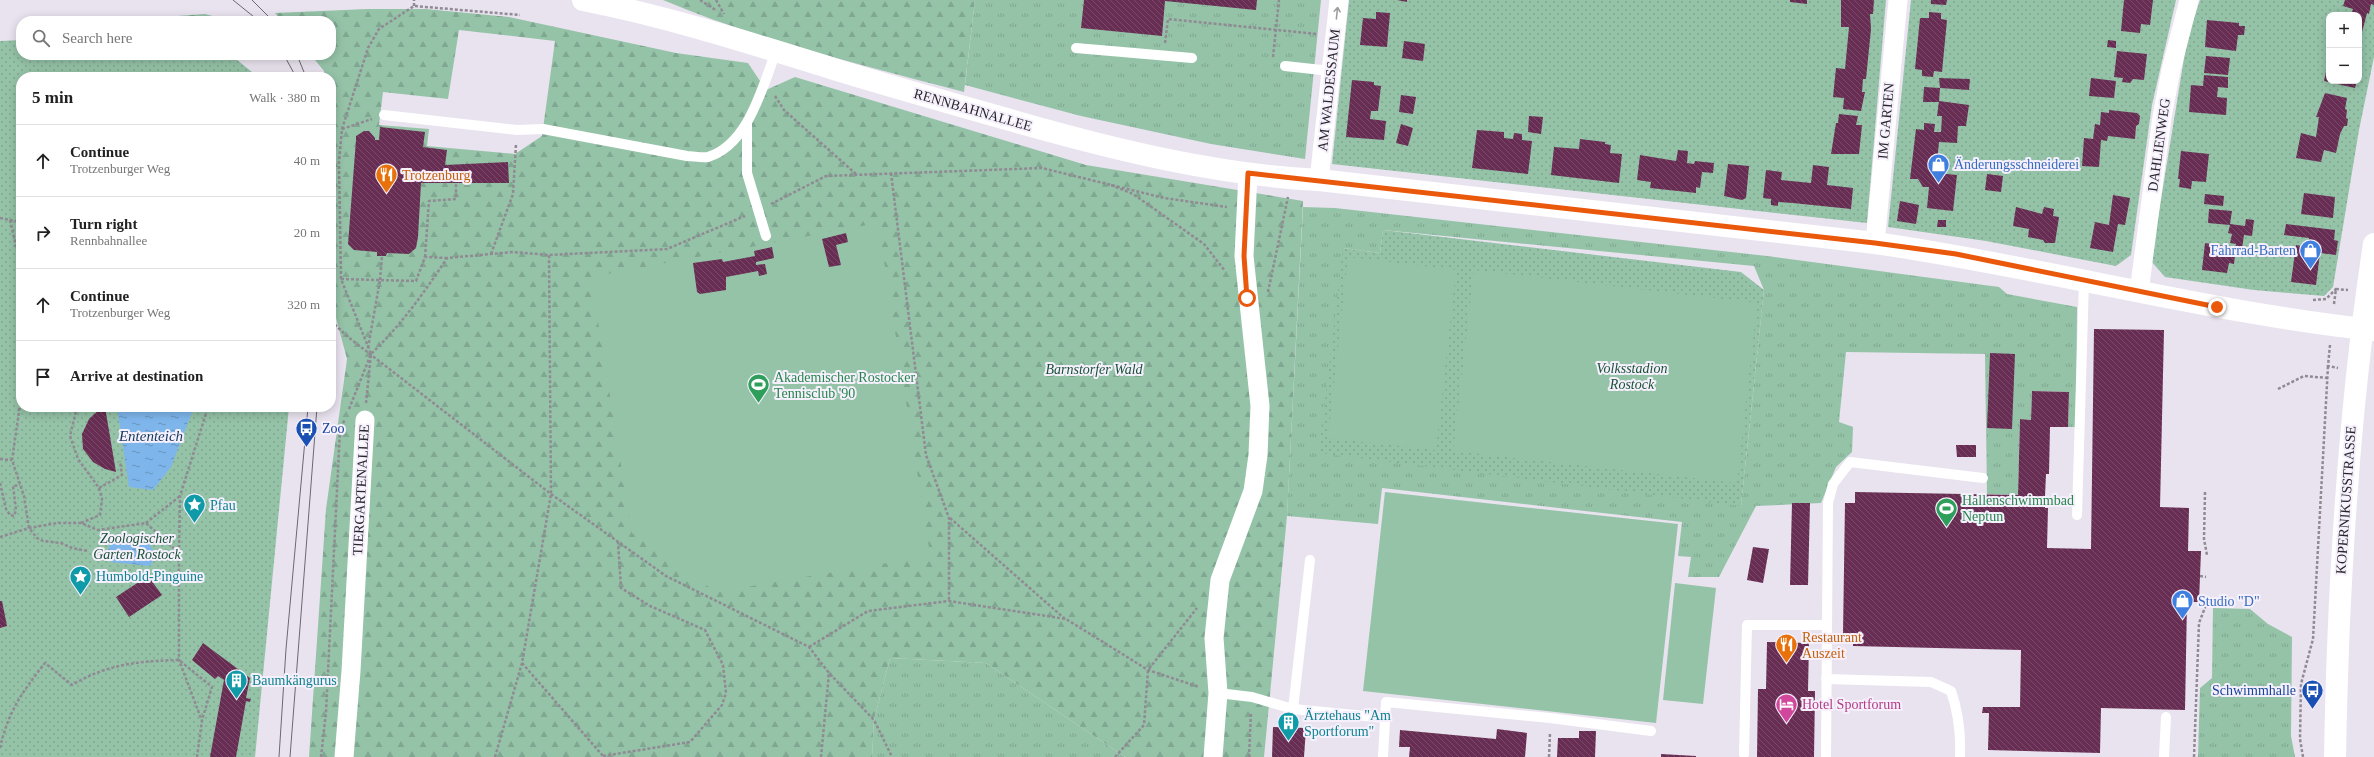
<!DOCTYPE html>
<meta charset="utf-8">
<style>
:root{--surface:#fff;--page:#f6f6f6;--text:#222;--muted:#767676;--line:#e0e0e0}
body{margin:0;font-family:Georgia,serif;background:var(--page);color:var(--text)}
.controls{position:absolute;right:12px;top:12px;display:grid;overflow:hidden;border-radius:8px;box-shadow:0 2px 10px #0003}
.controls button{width:36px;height:36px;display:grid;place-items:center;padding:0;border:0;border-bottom:1px solid var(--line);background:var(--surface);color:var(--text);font:20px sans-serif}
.stop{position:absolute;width:12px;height:12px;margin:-9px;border:3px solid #ea580c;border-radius:50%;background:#fff}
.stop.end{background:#ea580c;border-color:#fff;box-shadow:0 1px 4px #0008}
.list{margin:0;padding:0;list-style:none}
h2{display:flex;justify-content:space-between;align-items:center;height:52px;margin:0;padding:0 16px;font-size:17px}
h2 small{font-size:13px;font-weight:400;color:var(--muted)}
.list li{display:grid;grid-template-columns:26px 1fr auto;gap:12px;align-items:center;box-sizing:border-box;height:72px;padding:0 16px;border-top:1px solid var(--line)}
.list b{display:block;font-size:15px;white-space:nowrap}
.list p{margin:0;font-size:13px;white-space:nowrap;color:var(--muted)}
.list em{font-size:13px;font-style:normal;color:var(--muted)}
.icon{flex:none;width:22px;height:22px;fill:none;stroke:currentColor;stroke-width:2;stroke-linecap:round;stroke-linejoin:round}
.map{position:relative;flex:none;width:2374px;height:757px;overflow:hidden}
.search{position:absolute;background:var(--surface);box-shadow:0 2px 10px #0003;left:16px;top:16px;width:320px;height:44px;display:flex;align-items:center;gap:10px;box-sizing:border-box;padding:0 14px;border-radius:16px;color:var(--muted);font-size:15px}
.panel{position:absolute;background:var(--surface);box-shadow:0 2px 10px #0003;left:16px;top:72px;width:320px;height:340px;border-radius:16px}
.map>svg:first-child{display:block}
.grass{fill:url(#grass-tufts);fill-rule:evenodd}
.forest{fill:url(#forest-firs);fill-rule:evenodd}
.park{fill:url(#park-dots);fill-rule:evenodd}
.pitch{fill:#95c3a8}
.water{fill:url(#water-ripples)}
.building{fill:url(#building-back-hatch)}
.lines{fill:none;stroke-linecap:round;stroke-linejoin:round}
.path{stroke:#8f8a93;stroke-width:2.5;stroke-dasharray:3 2;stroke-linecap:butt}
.service{stroke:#fff;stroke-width:10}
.minor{stroke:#fff;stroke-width:19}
.tertiary{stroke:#fff;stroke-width:22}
.tram{stroke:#6b686f;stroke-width:1}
.oneway{stroke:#9e9d9f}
.route{stroke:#ea580c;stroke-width:5}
.labels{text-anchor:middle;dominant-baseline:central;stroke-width:4;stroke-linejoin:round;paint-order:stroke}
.street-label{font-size:14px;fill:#27252a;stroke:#f6f0fd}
.shop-label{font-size:14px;fill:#366cbe;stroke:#f6f0fd;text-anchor:start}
.food-label{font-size:14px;fill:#c56008;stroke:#f6f0fd;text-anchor:start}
.park-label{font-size:14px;font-style:italic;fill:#185236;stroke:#f6f0fd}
.leisure-label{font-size:14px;fill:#27864d;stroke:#f6f0fd;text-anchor:start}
.transit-label{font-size:14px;fill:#164399;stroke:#f6f0fd;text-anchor:start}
.culture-label{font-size:14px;fill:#0d838f;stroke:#f6f0fd;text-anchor:start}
.hotel-label{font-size:14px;fill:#b23c85;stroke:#f6f0fd;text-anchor:start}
.water-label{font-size:15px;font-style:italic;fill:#10395c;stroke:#f6f0fd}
</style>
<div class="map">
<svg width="2374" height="757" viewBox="0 0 2374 757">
<defs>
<pattern id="grass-tufts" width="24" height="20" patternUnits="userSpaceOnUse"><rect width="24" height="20" fill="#95c3a8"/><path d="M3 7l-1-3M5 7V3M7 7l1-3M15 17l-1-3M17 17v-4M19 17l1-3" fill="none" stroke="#80a791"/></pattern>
<pattern id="forest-firs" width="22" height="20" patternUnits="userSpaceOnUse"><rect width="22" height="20" fill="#95c3a8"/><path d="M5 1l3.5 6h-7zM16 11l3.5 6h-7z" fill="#80a791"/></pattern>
<pattern id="park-dots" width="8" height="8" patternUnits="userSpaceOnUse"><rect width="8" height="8" fill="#95c3a8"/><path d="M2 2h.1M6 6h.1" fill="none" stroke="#80a791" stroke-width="1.8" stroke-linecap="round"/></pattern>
<pattern id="water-ripples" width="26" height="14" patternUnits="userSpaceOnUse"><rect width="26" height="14" fill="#7eb6ec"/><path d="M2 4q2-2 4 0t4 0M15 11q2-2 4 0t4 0" fill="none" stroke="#6794bf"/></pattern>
<pattern id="building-back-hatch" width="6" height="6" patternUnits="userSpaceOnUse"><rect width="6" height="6" fill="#682d53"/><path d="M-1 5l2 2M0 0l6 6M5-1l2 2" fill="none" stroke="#794a69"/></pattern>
</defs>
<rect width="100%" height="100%" fill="#e9e3ef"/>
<g class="grass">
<path d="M975 0H1321L1305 159 1211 144 1081 116 965 85Z"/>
<path d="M1303 207 1335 208 1767 256 1999 287 2007 294 2077 307 2076 427H2068L2069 392 2032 391 2031 420 2020 419 2018 495 1987 494 1985 354 1846 352 1839 422 1853 427 1852 452 1836 467 1821 503 1756 506 1719 577H1688L1691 557 1678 556 1682 522 1382 488 1378 524 1287 516ZM1383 230 1754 266 1764 290 1741 506 1343 248 1380 253Z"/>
<path d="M2213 608 2250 609 2268 624 2292 637 2291 736 2295 757H2198L2200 688 2212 678Z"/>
<path d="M890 658 986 663 1125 757H872L874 720Z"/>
</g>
<g class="forest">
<path d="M663 0H975L964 92C865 66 758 40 663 0Z"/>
<path d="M367 9H426L509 17 676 53 748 63 766 90 795 77 1086 165 1303 201 1287 516 1264 757H1125L986 663 890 658 874 720 872 757H309L326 509 347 359 332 303 331 77H325L324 71 311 55H331V21H282L275 13ZM459 30 555 41 542 136 515 154 427 146 429 129 379 125 383 92 448 99Z"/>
<path d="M205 14 231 21H108Z"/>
</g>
<g class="park">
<path d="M1349 0H1886L1867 223 1332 164Z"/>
<path d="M1911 0H2176L2152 105 2131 255 2116 266 1986 241 1888 227Z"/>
<path d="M2200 0H2374V57L2359 130 2333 287 2324 296 2254 290 2165 277 2151 261 2187 40ZM2329 15H2359V81H2329Z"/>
<path d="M21 40V55H231L258 77H21V407H289L255 757H0V41Z"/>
<path d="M1383 230 1741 272 1764 290 1741 506 1319 453 1343 248 1380 253Z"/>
</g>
<g class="pitch">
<path d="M878 223 930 554 923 557 716 592 632 533 591 277Z"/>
<path d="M1348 257 1456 270 1436 450 1328 438Z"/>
<path d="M1474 270 1757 303 1737 483 1453 451Z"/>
<path d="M1385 492 1678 524 1656 723 1363 691Z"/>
<path d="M1675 583 1716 588 1703 704 1663 700Z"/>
</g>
<g class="water">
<path d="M117 407H194L171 467 153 490 129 487Z"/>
<path d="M142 538 149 543 156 556 150 566 111 562 107 557 110 542Z"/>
</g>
<g class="building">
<path d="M1084 0H1257L1256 10 1165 1 1162 36 1081 28Z"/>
<path d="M1397 0H1407V2Z"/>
<path d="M1790 0H1807V4L1790 2Z"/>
<path d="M1841 0H1874L1873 14H1870L1871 29 1866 79H1863L1862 92H1865L1861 111 1843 109 1844 98 1833 97 1836 68 1845 69 1849 27H1841Z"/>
<path d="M1931 0H1947L1946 5 1931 4Z"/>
<path d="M2124 0H2153L2150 25 2141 24 2140 33 2121 31Z"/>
<path d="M2345 0H2374V5L2371 4 2369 14 2367 13 2362 32 2359 31V15H2351L2353 9 2343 6Z"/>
<path d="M1376 12 1390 13 1387 47 1360 45 1363 18 1376 19Z"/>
<path d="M1929 12 1941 13V19L1947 20 1942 72 1934 71 1933 77 1922 76V70L1915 69 1920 18H1929Z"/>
<path d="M2207 20 2239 23V26H2245L2244 35H2238L2236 51 2205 47Z"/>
<path d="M2108 40 2116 41V48L2107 47Z"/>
<path d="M1404 41 1425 44 1423 61 1402 58Z"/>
<path d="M2117 51 2147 54 2144 80 2133 79 2130 83 2122 82 2123 78 2114 77Z"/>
<path d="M2206 56 2230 58 2228 75 2204 73Z"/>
<path d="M2328 62 2329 81H2357L2355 88 2324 81Z"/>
<path d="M2204 75 2228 77V88L2218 87 2217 97 2227 98 2226 115 2189 112 2191 85 2203 86Z"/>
<path d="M1939 78 1970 79 1969 90 1940 88 1939 102H1923L1924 87 1940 88Z"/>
<path d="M2091 78 2116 81 2114 98 2089 96Z"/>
<path d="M1352 80 1374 82V85L1381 86 1378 111H1371L1370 119 1386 121 1384 140 1346 137Z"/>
<path d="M2325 93 2347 98 2345 109 2347 110 2346 118 2348 119 2347 126H2344L2340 134 2336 153 2324 150 2321 162 2296 158 2301 133 2316 137 2319 117H2316Z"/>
<path d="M1401 95 1416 97 1413 114 1399 112Z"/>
<path d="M1939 101 1969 105 1966 126H1958L1957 143 1939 142 1936 173 1957 175 1953 211 1927 208 1929 187H1923L1918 179H1910L1916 129 1924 130V123L1935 124 1934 132H1941L1942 116H1937Z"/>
<path d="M2109 110 2137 113 2140 116 2139 124 2136 126 2135 139 2108 136 2107 141 2101 140 2099 167 2082 166 2084 138 2093 139 2095 124 2100 125 2101 112 2109 113Z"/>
<path d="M1839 114 1858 116 1856 125H1862L1859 154H1831L1836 123H1838Z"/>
<path d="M1529 116 1543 117 1541 134 1528 132Z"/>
<path d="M1401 124 1413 128 1408 146 1396 143Z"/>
<path d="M380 127 425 132 423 147 447 150 445 165 508 162 509 183H421L418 237 416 248 409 254 387 253 386 256H377V252L354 250 348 244 356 140V136L364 131H369L375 138V140H379Z"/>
<path d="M1477 130 1504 132V138L1513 139 1514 133 1522 134V140L1532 141 1528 174 1472 168Z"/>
<path d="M1580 139 1605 142V144L1611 145 1610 153 1622 154 1619 183 1551 175 1554 147 1579 149Z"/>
<path d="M1678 150 1688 151 1687 163 1694 164 1695 161 1714 163 1713 173 1702 172 1700 188 1696 187V193L1650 188 1651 182 1637 180 1640 155 1676 161Z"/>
<path d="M2181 151 2209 154 2206 182 2192 181 2191 189 2179 187 2180 179H2178Z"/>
<path d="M1728 164 1749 166 1746 198 1742 200 1724 196Z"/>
<path d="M1813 165 1829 167 1827 185 1853 188 1851 209 1793 203 1778 202V206L1771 205V199L1763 198 1766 170 1782 172 1781 180 1811 183Z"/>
<path d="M1987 174 2003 176 2001 192 1985 190Z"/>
<path d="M2304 193 2335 197 2333 218 2301 214Z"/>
<path d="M2205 194 2224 196 2223 206 2204 204Z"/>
<path d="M2113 195 2130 198 2125 225 2118 224 2113 252 2090 248 2095 222 2109 225Z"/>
<path d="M1900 201 1919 205 1916 224 1897 221Z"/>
<path d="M2016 207 2042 214 2044 207 2054 209 2053 216 2059 217 2055 243H2045L2043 240 2028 237 2029 229 2013 226Z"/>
<path d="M2209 209 2232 211 2230 224 2245 226 2246 219 2254 220 2252 236 2244 235 2242 249 2235 248 2236 244 2230 243 2232 234 2228 233 2230 225 2208 223Z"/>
<path d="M1938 220H1946V227H1937Z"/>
<path d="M2286 224 2335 230 2334 240 2338 241 2336 255 2320 253 2316 285 2291 282 2296 245 2308 247 2309 238 2284 235Z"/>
<path d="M846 233 848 242 836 245 841 265 829 267 822 239Z"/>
<path d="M2205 243 2230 247V255H2235L2234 264 2229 263 2227 273 2202 270Z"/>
<path d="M772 247 774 258 756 262V265L765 264 767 274 759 276 758 271 726 277V290L700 294 697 292 693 263 722 259 723 262 755 256 754 251Z"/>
<path d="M2094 329 2164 330 2160 507 2189 508 2188 551H2201L2199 602H2187L2185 710 2101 708 2100 753 1988 750 1989 713H1982L1983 707H2020L2021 650 1853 646V635L1843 634 1845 503H1855V492L2018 495 2020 419 2031 420 2032 391 2069 392 2068 427H2050L2049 474H2046L2045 496V508H2048L2047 548 2091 549Z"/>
<path d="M1990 353 2015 354 2012 429 1987 428Z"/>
<path d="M102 407H105L116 472 105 469 93 462 83 449 82 434 89 419Z"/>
<path d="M1956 445H1976V457H1957Z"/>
<path d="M1792 503H1810L1808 585H1790Z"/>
<path d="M1753 547 1769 549 1763 583 1747 580Z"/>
<path d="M148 576 162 595 129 617 116 597Z"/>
<path d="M0 601H2L7 626 0 628Z"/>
<path d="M1767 642 1809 643 1808 691H1815L1814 757H1757L1758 689H1766Z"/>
<path d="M203 643 250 678 246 698 251 699 250 702 246 701 236 757H210L224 680 218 676 215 679 192 660Z"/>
<path d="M1273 727 1306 728 1304 757H1272Z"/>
<path d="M1497 729 1527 733 1525 757H1409L1410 747H1399L1400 730 1496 739Z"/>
<path d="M1579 731H1596L1595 757H1557L1558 738H1579Z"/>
<path d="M1661 754 1696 756V757H1661Z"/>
</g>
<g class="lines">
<g class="path">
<path d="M700 0 717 11"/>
<path d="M716 0 724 14"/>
<path d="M414 6V0"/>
<path d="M1165 43 1168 19 1317 34"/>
<path d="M1273 57 1279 0"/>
<path d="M775 96 784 110 856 174"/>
<path d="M342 129 372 119"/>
<path d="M891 173 926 455 949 518V601"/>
<path d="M1111 185 1133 194 1204 244 1225 271"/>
<path d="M771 204 826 176 1042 168 1164 198 1227 207"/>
<path d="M0 218 21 222"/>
<path d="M10 220 21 267"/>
<path d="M491 254 513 194 516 144"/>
<path d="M425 257 429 201 456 199V184"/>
<path d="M341 279 416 281 425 257 447 258"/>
<path d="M380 280 382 256"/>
<path d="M1268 292 1288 197"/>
<path d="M2313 300 2326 299 2336 289"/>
<path d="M2334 304 2336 289 2348 290"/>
<path d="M331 321 348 337 551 494 666 576 809 647 829 673 874 720 892 757"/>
<path d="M2330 345 2328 366 2338 368"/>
<path d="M368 348 380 280"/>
<path d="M2278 389 2304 376 2328 378"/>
<path d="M21 398 12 460 24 496 29 528 37 538 43 541 61 543 72 548 88 551"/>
<path d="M366 403 371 354C401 325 424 293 447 258L513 252 549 255 667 249 745 216"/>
<path d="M77 407 70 436 78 459 99 488 102 499 100 515 81 523"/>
<path d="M349 409 371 354 341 279 339 162 342 129 368 48 379 29 414 6 520 15"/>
<path d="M328 428 340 430"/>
<path d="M0 459 12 460"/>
<path d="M0 483 6 509 10 515 14 516 16 510 13 486 20 485"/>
<path d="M99 488 122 475 120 461"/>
<path d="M2205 492 2204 539 2207 555"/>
<path d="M950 518 1065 619"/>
<path d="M146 523 180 496"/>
<path d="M0 537 29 528 57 523H81L98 530 146 523 179 553V660L202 721 197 757"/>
<path d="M179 553 180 496 208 407"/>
<path d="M2200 576 2206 577"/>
<path d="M809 647 868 611 949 601 1066 619 1148 670 1199 687"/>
<path d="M522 663 603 756"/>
<path d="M0 748C8 712 22 692 45 663L72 685C107 664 139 661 179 660L212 687 202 720"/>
<path d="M603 756 690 742 722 705 726 693 723 665 705 630 650 606 621 588 618 542"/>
<path d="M321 757 326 712 340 430 345 419"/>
<path d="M495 757 522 663 551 494 549 255"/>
<path d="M821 757 829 673"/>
<path d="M1115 757 1144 725 1148 670 1197 608"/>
<path d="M1249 757 1251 712"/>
<path d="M1549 757 1550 733"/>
<path d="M2194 757 2199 623 2206 605"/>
<path d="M2303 757 2300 739 2301 684 2313 639 2328 366"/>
</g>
<g class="service">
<path d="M1076 48 1192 58"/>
<path d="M1285 66 1331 71"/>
<path d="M384 115 517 130 543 129 687 156C693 156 702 158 708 157 749 144 762 87 776 52"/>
<path d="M747 125V173L766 236"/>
<path d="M2077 515 2084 280"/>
<path d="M1826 679 1931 682 1951 691C1959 714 1961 733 1960 757"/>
<path d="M1218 693 1252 697 1293 709 1385 718"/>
<path d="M1293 709 1310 560"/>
<path d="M1744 754 1747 625H1827"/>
<path d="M1383 757 1386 702 1550 718 1651 731"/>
<path d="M1826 757 1828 503 1833 484 1850 462 1983 478"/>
<path d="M2164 757 2166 717"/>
</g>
<g class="minor">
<path d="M1319 180 1339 0"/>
<path d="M1875 243 1898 0"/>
<path d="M2139 292 2162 117 2171 70 2189 0"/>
<path d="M344 757 351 671 365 420"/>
<path d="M1213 757 1218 693 1214 638 1220 580 1253 491 1258 455 1260 406 1244 256 1248 173"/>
</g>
<g class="tertiary">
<path d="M583 0C670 17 753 44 837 70 899 89 961 106 1024 124 1120 151 1219 175 1319 180L1875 243C2042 267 2206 312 2374 330"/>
<path d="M2335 757C2338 585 2348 414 2374 244"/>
</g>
<g class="tram">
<path d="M233 0 259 21"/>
<path d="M252 0 273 21"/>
<path d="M284 55 296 77"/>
<path d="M297 55 306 77"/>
<path d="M279 757 286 649 308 407"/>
<path d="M290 757 317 407"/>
</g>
</g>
<defs><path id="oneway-shaft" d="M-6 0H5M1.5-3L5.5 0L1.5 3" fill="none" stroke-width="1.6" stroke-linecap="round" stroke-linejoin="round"/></defs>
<use class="oneway" href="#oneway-shaft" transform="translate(1337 13) rotate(-84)"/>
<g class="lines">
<path class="route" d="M1247 298 1244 256 1248 173 1875 243 1956 254 2217 307"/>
</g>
<defs>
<symbol id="shop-pin" viewBox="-11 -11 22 30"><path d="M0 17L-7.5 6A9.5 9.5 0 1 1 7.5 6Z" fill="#3f7fe0" stroke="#f6f0fd"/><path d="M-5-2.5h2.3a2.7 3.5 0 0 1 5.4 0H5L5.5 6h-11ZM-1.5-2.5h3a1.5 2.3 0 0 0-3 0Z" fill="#fff"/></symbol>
<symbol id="restaurant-pin" viewBox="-11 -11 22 30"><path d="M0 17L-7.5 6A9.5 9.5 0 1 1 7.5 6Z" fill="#e8710a" stroke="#f6f0fd"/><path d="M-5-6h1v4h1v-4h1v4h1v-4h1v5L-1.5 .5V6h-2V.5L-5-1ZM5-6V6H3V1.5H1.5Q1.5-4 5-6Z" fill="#fff"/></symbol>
<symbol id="stadium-pin" viewBox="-11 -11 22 30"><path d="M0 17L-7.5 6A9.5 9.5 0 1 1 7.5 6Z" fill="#2e9e5b" stroke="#f6f0fd"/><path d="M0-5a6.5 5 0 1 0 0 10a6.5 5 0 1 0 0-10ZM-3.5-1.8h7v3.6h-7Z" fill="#fff"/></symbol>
<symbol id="bus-pin" viewBox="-11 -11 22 30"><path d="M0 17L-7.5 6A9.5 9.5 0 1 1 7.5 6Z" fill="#1a4fb4" stroke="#f6f0fd"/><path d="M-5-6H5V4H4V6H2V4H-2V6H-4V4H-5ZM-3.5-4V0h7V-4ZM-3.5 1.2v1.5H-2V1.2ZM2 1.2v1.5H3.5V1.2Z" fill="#fff"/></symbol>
<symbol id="sight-pin" viewBox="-11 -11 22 30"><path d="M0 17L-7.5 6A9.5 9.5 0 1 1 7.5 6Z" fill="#0f9aa8" stroke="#f6f0fd"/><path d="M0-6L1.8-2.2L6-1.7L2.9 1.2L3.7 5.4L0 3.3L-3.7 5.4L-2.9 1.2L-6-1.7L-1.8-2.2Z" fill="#fff"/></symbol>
<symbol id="building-pin" viewBox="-11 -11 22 30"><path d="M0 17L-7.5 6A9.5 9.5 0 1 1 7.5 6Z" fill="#0f9aa8" stroke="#f6f0fd"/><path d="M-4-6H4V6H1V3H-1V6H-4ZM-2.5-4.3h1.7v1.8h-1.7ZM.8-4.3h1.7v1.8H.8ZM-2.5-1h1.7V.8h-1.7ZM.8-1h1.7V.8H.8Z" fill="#fff"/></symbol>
<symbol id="hotel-pin" viewBox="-11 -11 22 30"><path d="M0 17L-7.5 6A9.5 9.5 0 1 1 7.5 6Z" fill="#d1479c" stroke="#f6f0fd"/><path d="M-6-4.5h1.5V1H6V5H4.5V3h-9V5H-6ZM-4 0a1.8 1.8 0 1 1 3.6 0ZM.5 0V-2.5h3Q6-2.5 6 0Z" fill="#fff"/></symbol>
</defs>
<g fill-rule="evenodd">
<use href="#shop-pin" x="1926" y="152" width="25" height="34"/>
<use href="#restaurant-pin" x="374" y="162" width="25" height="34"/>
<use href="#shop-pin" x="2298" y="238" width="25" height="34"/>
<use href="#stadium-pin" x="746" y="372" width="25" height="34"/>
<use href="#bus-pin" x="294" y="416" width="25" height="34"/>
<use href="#sight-pin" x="182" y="492" width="25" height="34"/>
<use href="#stadium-pin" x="1934" y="496" width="25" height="34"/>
<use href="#sight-pin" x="68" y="564" width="25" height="34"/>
<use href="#shop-pin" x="2170" y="588" width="25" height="34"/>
<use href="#restaurant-pin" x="1774" y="632" width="25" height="34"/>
<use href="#building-pin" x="224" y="668" width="25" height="34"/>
<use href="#bus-pin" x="2300" y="678" width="25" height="34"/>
<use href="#hotel-pin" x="1774" y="692" width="25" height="34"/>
<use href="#building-pin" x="1276" y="710" width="25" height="34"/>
</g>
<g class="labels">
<g class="street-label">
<text transform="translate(1329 90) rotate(-84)">AM WALDESSAUM</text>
<text transform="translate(973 110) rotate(16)">RENNBAHNALLEE</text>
<text transform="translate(1886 121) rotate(-85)">IM GARTEN</text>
<text transform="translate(2159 145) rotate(-82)">DAHLIENWEG</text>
<text transform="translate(361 490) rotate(-87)">TIERGARTENALLEE</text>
<text transform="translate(2346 500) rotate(-86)">KOPERNIKUSSTRASSE</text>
</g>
<g class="shop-label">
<text x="1954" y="164">Änderungsschneiderei</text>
<text x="2296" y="250" text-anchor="end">Fahrrad-Barten</text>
<text x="2198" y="601">Studio "D"</text>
</g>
<g class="food-label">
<text x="402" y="175">Trotzenburg</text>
<text x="1802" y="637">Restaurant<tspan x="1802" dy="16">Auszeit</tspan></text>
</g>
<g class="park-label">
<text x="1632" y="368">Volksstadion<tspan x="1632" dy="16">Rostock</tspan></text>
<text x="1094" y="369">Barnstorfer Wald</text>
<text x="137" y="538">Zoologischer<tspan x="137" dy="16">Garten Rostock</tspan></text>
</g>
<g class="leisure-label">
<text x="774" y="377">Akademischer Rostocker<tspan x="774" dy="16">Tennisclub '90</tspan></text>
<text x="1962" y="500">Hallenschwimmbad<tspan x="1962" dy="16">Neptun</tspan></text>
</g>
<g class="transit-label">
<text x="322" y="428">Zoo</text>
<text x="2296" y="690" text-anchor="end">Schwimmhalle</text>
</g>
<g class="culture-label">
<text x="210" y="505">Pfau</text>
<text x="96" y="576">Humbold-Pinguine</text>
<text x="252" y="680">Baumkängurus</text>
<text x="1304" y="715">Ärztehaus "Am<tspan x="1304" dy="16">Sportforum"</tspan></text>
</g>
<g class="hotel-label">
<text x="1802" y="704">Hotel Sportforum</text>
</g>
<g class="water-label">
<text x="151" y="436">Ententeich</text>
</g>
</g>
</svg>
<div class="controls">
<button>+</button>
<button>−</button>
</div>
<div class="stop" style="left:1247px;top:298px"></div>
<div class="stop end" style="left:2217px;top:307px"></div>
<div class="search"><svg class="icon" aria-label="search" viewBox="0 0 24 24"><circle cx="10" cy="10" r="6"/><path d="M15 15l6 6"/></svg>Search here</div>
<section class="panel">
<h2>5 min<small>Walk · 380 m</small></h2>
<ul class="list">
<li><svg class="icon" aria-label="ahead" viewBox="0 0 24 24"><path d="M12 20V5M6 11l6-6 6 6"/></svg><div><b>Continue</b><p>Trotzenburger Weg</p></div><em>40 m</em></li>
<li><svg class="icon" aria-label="right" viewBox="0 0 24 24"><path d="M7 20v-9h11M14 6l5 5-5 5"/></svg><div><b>Turn right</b><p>Rennbahnallee</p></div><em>20 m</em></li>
<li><svg class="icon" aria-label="ahead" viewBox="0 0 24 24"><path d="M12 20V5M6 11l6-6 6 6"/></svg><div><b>Continue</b><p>Trotzenburger Weg</p></div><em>320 m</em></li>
<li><svg class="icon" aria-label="arrive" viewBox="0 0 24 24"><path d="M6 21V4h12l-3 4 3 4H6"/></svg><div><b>Arrive at destination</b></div></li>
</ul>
</section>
</div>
